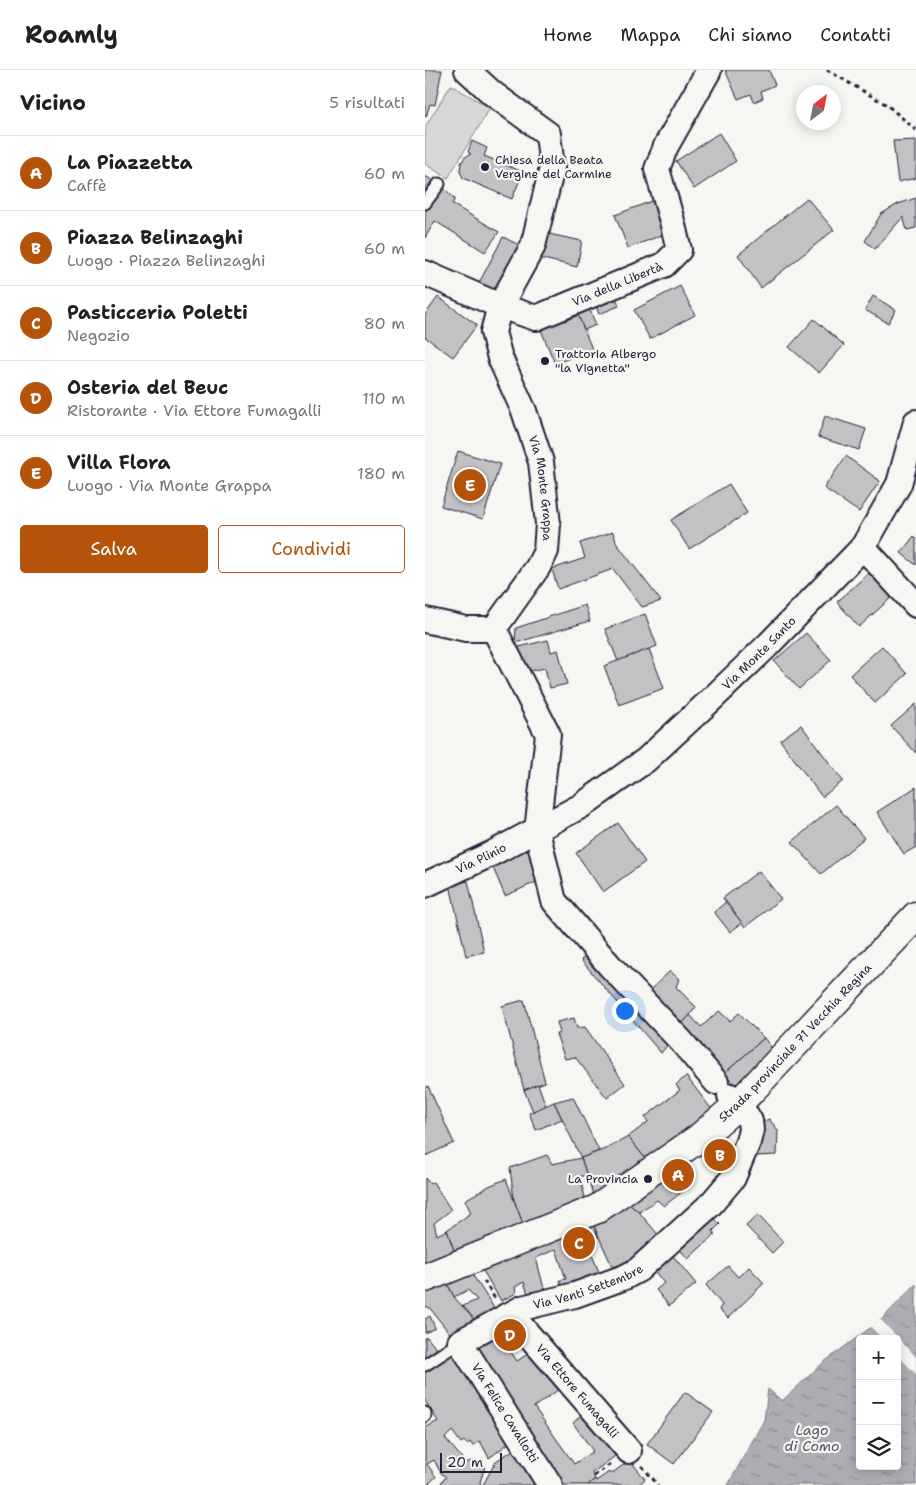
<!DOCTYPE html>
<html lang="it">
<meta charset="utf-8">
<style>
:root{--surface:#fff;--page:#f6f6f6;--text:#202124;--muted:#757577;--line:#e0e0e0;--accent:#b45309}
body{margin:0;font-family:"Shantell Sans",sans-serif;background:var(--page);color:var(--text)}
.controls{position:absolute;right:15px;bottom:15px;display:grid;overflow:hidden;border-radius:5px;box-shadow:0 2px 12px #0003}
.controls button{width:45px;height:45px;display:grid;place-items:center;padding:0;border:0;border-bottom:1px solid var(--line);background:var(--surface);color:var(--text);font:25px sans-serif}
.compass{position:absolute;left:371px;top:15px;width:45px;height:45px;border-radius:50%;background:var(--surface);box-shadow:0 2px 12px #0003;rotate:32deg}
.scale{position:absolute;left:15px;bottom:12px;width:62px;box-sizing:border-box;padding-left:5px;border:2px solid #22223b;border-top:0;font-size:14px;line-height:18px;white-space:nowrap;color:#22223b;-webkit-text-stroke:4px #f6f6f2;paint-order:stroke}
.you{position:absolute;left:199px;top:940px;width:18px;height:18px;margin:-12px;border:4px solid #fff;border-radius:50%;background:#1a73e8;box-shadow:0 0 0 8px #1a73e833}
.badge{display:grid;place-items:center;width:32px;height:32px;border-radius:50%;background:var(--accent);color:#fff;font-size:16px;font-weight:700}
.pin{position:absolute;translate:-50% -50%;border:2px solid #fff;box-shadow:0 1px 5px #0006}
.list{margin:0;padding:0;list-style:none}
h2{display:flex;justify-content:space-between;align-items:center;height:65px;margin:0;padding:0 20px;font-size:21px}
h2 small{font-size:16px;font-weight:400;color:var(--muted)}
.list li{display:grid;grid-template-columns:32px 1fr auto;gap:15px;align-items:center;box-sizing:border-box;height:75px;padding:0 20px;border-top:1px solid var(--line)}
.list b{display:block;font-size:19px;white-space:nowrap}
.list p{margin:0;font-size:16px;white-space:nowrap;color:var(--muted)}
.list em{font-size:16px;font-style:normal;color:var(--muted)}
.actions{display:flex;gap:10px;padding:15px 20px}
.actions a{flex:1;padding:11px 0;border:1px solid var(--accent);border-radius:5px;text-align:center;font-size:18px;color:var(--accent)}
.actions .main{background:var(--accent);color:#fff}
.icon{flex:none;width:28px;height:28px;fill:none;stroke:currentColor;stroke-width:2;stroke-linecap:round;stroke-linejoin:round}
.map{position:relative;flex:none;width:491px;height:1415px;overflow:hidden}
header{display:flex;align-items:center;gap:30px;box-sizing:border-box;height:70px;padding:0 25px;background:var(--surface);border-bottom:1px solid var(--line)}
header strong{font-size:24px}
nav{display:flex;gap:28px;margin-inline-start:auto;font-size:18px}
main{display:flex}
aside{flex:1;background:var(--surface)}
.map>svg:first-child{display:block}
.garden{fill:#d7d7d7;stroke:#7c7c89}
.water{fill:url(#water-ripples);stroke:#757583;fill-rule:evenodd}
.pier{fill:#f6f6f2}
.building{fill:#c2c2c4;stroke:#22223b}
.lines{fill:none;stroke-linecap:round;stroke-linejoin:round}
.lane-casing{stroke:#22223b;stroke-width:15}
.street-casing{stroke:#22223b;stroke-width:28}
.secondary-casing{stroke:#22223b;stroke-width:31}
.path{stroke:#22223b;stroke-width:3;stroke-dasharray:4 4;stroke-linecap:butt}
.lane{stroke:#f6f6f2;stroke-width:11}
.street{stroke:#f6f6f2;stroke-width:24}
.secondary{stroke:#f6f6f2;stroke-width:28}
.poi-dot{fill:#22223b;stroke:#f6f6f2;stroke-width:2}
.labels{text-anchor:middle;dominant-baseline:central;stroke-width:4.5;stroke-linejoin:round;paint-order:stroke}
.poi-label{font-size:12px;fill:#22223b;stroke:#f6f6f2;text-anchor:start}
.street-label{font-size:12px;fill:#22223b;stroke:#f6f6f2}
.water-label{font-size:14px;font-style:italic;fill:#535365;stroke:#f6f6f2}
</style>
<header>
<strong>Roamly</strong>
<nav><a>Home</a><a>Mappa</a><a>Chi siamo</a><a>Contatti</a></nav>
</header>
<main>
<aside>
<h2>Vicino<small>5 risultati</small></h2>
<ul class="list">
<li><span class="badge">A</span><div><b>La Piazzetta</b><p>Caffè</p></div><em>60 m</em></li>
<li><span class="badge">B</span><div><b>Piazza Belinzaghi</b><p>Luogo · Piazza Belinzaghi</p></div><em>60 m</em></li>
<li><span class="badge">C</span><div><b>Pasticceria Poletti</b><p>Negozio</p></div><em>80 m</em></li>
<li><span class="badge">D</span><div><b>Osteria del Beuc</b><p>Ristorante · Via Ettore Fumagalli</p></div><em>110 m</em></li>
<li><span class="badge">E</span><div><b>Villa Flora</b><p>Luogo · Via Monte Grappa</p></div><em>180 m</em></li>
</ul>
<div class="actions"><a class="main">Salva</a><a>Condividi</a></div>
</aside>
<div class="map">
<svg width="491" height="1415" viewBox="0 0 491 1415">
<defs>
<pattern id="water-ripples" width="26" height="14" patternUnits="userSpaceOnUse" patternTransform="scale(1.25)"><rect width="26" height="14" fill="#adadb3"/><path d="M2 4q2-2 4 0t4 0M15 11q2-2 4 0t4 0" fill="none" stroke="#8c8c93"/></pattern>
</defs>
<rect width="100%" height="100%" fill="#f6f6f2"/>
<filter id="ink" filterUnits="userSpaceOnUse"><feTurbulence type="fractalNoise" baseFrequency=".02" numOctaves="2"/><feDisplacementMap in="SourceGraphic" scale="10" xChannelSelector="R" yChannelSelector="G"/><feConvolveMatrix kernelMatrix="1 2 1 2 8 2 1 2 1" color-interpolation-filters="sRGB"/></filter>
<g filter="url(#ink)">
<path class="garden" d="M26 15 65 38 23 108 0 94V57Z"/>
<path class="water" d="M491 1214V1415H303L339 1350 343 1319 357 1331 399 1292 456 1250ZM435 1269H472V1396H435Z"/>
<path class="pier" d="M456 1250 491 1287V1304L472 1285V1269H457L445 1256Z"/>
<g class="building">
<path d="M0 0H17L10 35 5 34 1 47 0 46Z"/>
<path d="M300 0H344L350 15 336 21 338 28 329 32 326 24 313 29Z"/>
<path d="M294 63 311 91 269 119 251 91Z"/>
<path d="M491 70V108L473 112 468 71Z"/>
<path d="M47 71 62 78 59 86 98 102 87 129 38 108 35 101 36 93 40 87 46 84 43 82Z"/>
<path d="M0 106 7 110 0 122Z"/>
<path d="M19 118 30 129 27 134 74 162 60 182 10 151 0 168V140Z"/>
<path d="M382 128 409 160 336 218 313 185Z"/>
<path d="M491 128V158L482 160 478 147 450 179 440 171 456 144 473 134Z"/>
<path d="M227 131 240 164 203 178 190 145Z"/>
<path d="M119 163 157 171 152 197 114 188Z"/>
<path d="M78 167 100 178 73 227 53 215Z"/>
<path d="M255 216 270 245 225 269 209 240Z"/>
<path d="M189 222 194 236 174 244 169 230Z"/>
<path d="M448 226 471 240 463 253 440 240Z"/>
<path d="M13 227 52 255 28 287 0 267V245Z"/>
<path d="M162 233 171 255 159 260 149 238Z"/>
<path d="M153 245 167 279 130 294 116 260Z"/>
<path d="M389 249 419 275 394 303 364 277Z"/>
<path d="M400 346 441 359 434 380 393 367Z"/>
<path d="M33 381 75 394 58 449 16 436Z"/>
<path d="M421 386 455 411 434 442 399 418Z"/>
<path d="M304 414 322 443 264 479 246 450Z"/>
<path d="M188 462 192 474 236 531 217 537 188 499 133 519 127 499 160 488 155 473Z"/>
<path d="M489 466 491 468V495L476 483Z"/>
<path d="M447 500 469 525 434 557 412 532Z"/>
<path d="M160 535 165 551 90 573 91 558Z"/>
<path d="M220 544 232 576 193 591 180 559Z"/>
<path d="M381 563 406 590 374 619 349 591Z"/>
<path d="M123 570 126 582 133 580 142 614 125 618 120 598 100 602 94 577Z"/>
<path d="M457 576 482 604 450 633 425 605Z"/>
<path d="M224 579 239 618 194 635 179 596Z"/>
<path d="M491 634V683L466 656Z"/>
<path d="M376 655 418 711 397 727 355 670Z"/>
<path d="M491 717V777L479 784 452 742Z"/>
<path d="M411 735 439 768 396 804 367 772Z"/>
<path d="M193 753 220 792 178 822 151 783Z"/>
<path d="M104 777 118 809 80 826 66 793Z"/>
<path d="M334 801 356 829 320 857 298 828Z"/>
<path d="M43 811 59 882 41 886 25 815Z"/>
<path d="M301 832 317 853 305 862 289 842Z"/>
<path d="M165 882 247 970 236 983 156 890Z"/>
<path d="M245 901 254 909 251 917 271 937 265 945 255 956 227 926 226 919Z"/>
<path d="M99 930 120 1012 99 1020 77 936Z"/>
<path d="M294 941 305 951 314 943 339 968 300 1003 255 956 265 945 276 957Z"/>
<path d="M149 948 152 958 160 957 200 1014 182 1028 150 987 140 989 131 964 135 963 132 952Z"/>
<path d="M339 968 349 981 313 1019 300 1003Z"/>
<path d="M261 1006 288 1041 224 1093 203 1067 223 1052 220 1047 255 1020 251 1015Z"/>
<path d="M113 1014 121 1036 108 1041 99 1020Z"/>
<path d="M3 1016 29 1073 0 1086V1018Z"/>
<path d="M148 1027 174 1081 156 1088 129 1032Z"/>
<path d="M129 1032 137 1049 111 1060 104 1043Z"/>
<path d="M344 1049 353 1060 352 1085 332 1086 331 1079 335 1053Z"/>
<path d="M203 1067 224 1093 170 1130 156 1088 183 1078Z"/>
<path d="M122 1085 127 1094 156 1088 162 1106H155L161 1132 98 1154 89 1130 85 1098Z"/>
<path d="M251 1093 267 1114 239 1136 232 1130 214 1142 200 1131Z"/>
<path d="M0 1108 5 1114 8 1112 26 1140 9 1153 12 1165 22 1160 30 1183 0 1195Z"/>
<path d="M81 1109 98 1154 30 1183 22 1160 46 1143 40 1130 64 1116Z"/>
<path d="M200 1131 214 1142 236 1168 191 1205 168 1154Z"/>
<path d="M285 1144 295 1154 288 1161 290 1164 263 1189 251 1175Z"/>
<path d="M333 1145 358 1172 347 1183 321 1156Z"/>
<path d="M168 1154 173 1167 161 1171 177 1209 138 1221 135 1210 141 1209 131 1179 111 1188 121 1226 105 1230 99 1212 90 1217 91 1223 76 1231 54 1194Z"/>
<path d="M245 1182 271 1214 244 1236 231 1220 239 1213 226 1197Z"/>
<path d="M303 1196 313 1207 324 1197 339 1213 303 1248 294 1239 297 1235 281 1215Z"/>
<path d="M43 1198 73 1244 53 1254 38 1236 52 1230 43 1220 29 1227 18 1205Z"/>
<path d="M18 1205 29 1227 53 1254 29 1269 4 1237H0V1212Z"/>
<path d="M5 1246 10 1258 0 1263V1249Z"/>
<path d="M83 1251 97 1269 84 1279 92 1291 110 1279 140 1315 109 1337 149 1394 168 1381 148 1353 160 1342 193 1384 167 1403 170 1409 163 1415H133L47 1271Z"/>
<path d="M2 1267 12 1280 0 1290V1268Z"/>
<path d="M30 1280 88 1370 64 1388 55 1371 48 1376 45 1372 42 1374 39 1371 36 1373 27 1361 20 1368 41 1393 46 1391 49 1396 55 1393 60 1397 55 1412 56 1415H18L16 1412 21 1407 16 1403 9 1390 2 1394 11 1407 4 1413 5 1415H0V1358L13 1351 0 1331V1300Z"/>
<path d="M260 1322 288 1342 249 1394 222 1374Z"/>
<path d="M93 1377 115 1415H58L71 1391Z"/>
<path d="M205 1390 220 1409 213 1415H163L170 1409 171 1411 184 1402 186 1404Z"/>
</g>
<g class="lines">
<defs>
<g id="lane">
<path d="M0 133 14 114"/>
<path d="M0 1295 35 1272"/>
<path d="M0 1343V1346"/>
</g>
<g id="street">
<path id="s1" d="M42 0 67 23 123 64 127 98 108 176 75 236 68 262 75 288 99 341 116 392 123 454 121 481 113 497 69 559"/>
<path id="s2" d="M0 203 75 236 111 248 239 195 254 180 247 151 232 99 241 76 284 0"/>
<path d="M438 477 491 535"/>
<path d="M0 550 41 559H69"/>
<path d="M69 559 123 664 112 761 129 831 185 896 256 971 291 1012"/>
<path id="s3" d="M0 815 66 784 156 736 221 690 288 628 342 576 438 477 474 414 491 352"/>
<path id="s4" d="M81 1246 96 1256 204 1381"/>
<path id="s5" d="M125 1415 35 1272 97 1238 150 1225 200 1207 213 1200 285 1135 308 1108 323 1072 326 1060 325 1051 320 1043 305 1026"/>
</g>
<g id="secondary">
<path id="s6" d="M0 1208 172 1139 274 1068 302 1044 318 1029 491 846"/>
</g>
</defs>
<use href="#lane" class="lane-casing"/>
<use href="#street" class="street-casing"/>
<use href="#secondary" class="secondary-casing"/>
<g class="path">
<path d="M402 0 462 35 491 60"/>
<path d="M59 1211 70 1229"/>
<path d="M217 1396 233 1415"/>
<path d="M169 1406 187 1393"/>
</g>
<use href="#lane" class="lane"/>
<use href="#street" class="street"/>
<use href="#secondary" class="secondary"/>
</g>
</g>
<g class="poi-dot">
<circle cx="60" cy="97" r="5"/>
<circle cx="120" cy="291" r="5"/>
<circle cx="223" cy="1109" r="5"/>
</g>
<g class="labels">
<g class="poi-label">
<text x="70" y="90">Chiesa della Beata<tspan x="70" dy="14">Vergine del Carmine</tspan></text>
<text x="130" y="284">Trattoria Albergo<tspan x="130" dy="14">"la Vignetta"</tspan></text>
<text x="213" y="1109" text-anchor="end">La Provincia</text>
</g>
<g class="street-label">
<text stroke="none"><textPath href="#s2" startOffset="208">Via della Libertà</textPath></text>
<text stroke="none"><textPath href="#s1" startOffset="478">Via Monte Grappa</textPath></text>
<text stroke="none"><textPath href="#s3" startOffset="410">Via Monte Santo</textPath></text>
<text stroke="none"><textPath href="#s3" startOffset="62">Via Plinio</textPath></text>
<text stroke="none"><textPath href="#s6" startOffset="445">Strada provinciale 71 Vecchia Regina</textPath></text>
<text stroke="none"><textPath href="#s5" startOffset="309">Via Venti Settembre</textPath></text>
<text stroke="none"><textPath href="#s4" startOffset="104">Via Ettore Fumagalli</textPath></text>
<text transform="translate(80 1343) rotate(58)">Via Felice Cavallotti</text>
</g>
<g class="water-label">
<text x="387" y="1360">Lago<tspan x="387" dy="16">di Como</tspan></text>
</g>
</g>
</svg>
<div class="controls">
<button>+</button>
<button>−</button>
<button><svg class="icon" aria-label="layers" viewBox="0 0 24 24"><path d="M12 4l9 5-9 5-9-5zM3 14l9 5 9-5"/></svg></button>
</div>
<svg class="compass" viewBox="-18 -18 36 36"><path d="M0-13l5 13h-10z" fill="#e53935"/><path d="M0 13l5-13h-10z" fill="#757577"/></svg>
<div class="scale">20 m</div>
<div class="you"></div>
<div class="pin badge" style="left:253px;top:1105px">A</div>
<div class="pin badge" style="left:295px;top:1085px">B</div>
<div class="pin badge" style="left:154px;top:1173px">C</div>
<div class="pin badge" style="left:85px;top:1265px">D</div>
<div class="pin badge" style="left:45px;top:415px">E</div>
</div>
</main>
